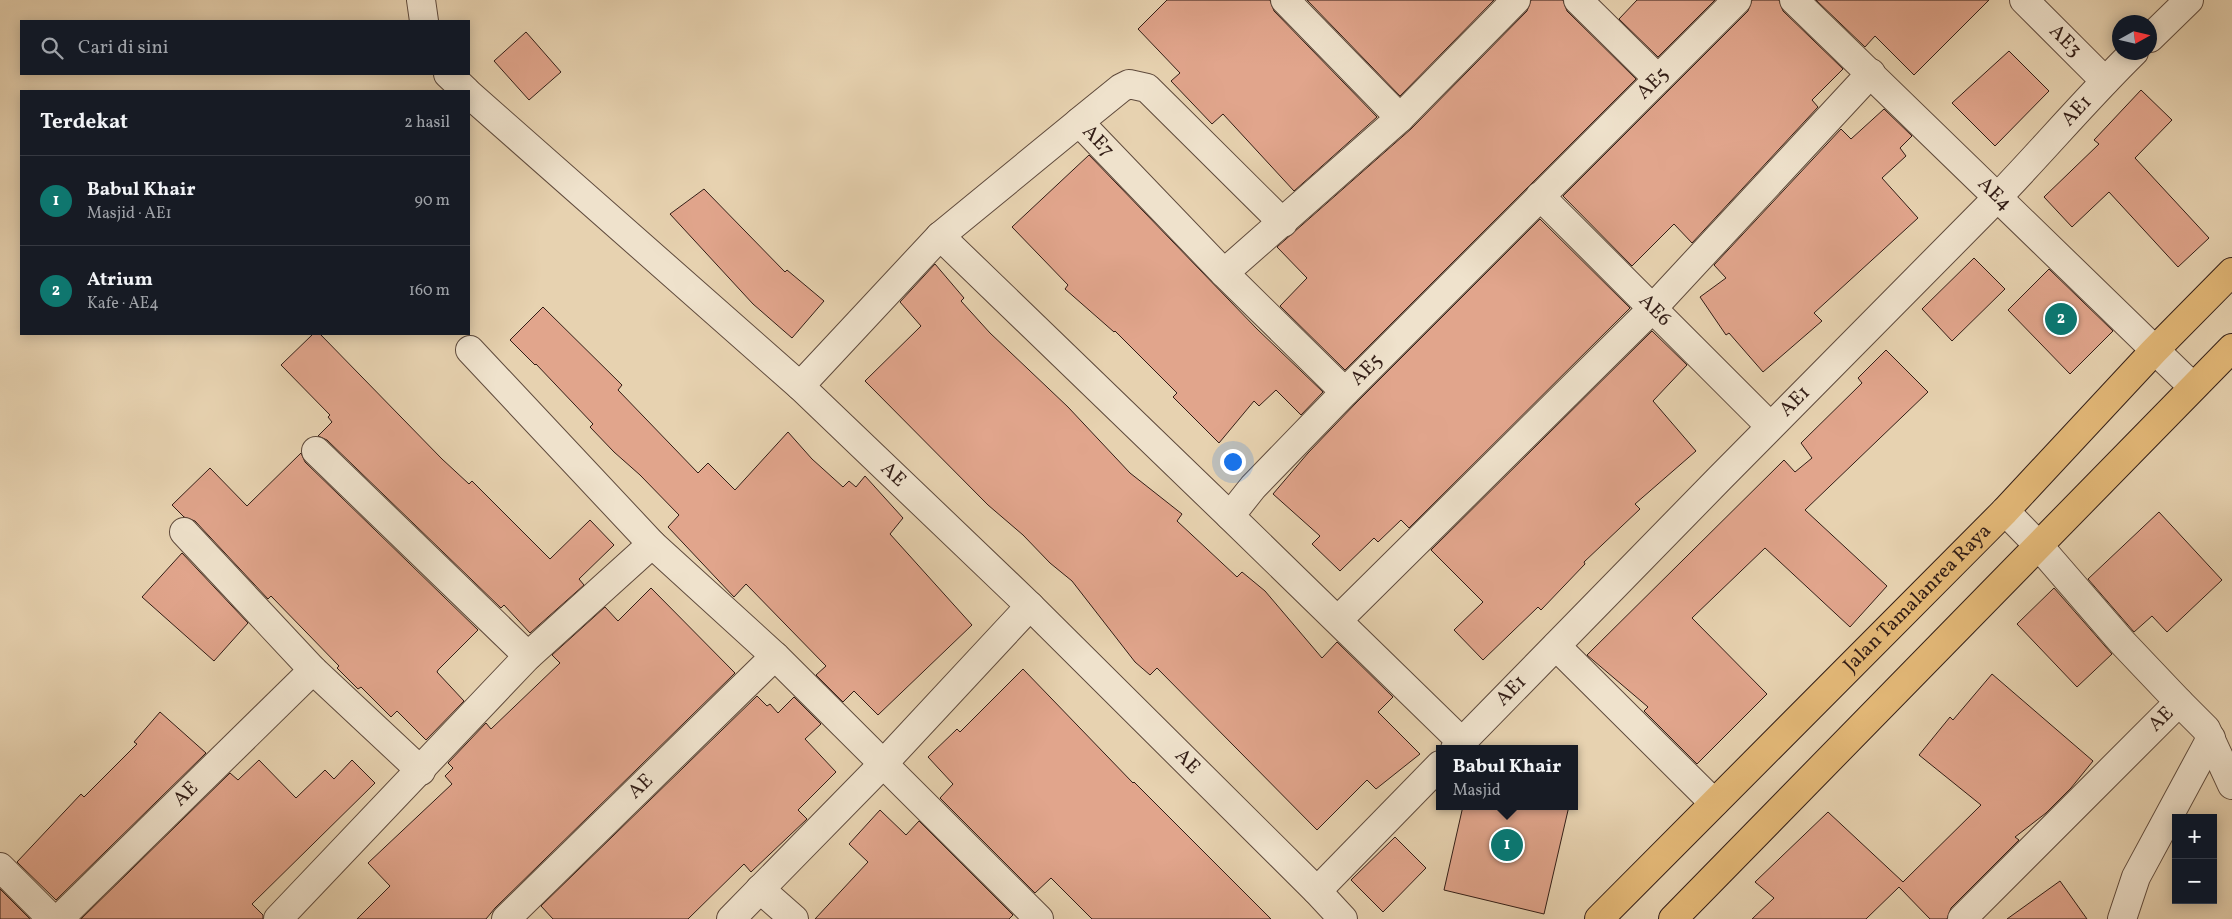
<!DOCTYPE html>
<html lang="id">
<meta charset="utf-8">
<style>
:root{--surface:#171b24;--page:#20242c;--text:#f1f3f6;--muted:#9ea1a6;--line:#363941;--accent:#0f766e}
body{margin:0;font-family:Vollkorn,serif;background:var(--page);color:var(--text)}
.controls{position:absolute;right:15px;bottom:15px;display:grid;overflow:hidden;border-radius:0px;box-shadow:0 2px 12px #0003}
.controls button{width:45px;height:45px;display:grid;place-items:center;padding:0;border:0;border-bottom:1px solid var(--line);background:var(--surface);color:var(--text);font:25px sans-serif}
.compass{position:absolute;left:2112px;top:15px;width:45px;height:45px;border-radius:50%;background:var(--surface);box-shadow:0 2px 12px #0003;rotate:82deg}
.you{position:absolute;left:1232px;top:461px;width:18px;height:18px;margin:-12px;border:4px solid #fff;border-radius:50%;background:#1a73e8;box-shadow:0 0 0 8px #1a73e833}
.badge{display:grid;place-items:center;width:32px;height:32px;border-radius:50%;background:var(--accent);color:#fff;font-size:16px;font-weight:700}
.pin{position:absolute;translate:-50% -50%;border:2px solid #fff;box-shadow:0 1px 5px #0006}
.popup{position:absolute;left:1436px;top:745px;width:142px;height:65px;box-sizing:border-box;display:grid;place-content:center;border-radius:0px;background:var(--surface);filter:drop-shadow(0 1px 4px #0005);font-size:16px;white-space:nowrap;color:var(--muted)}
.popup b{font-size:19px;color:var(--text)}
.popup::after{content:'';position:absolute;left:50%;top:100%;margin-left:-10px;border:10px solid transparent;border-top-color:var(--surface)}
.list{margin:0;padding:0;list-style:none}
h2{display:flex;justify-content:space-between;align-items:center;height:65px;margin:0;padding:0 20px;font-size:21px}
h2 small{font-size:16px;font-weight:400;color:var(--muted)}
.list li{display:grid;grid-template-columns:32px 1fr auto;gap:15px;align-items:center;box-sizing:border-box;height:90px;padding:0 20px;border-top:1px solid var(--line)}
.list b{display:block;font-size:19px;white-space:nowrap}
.list p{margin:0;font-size:16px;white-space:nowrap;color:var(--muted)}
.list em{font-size:16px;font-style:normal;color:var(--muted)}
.icon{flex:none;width:28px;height:28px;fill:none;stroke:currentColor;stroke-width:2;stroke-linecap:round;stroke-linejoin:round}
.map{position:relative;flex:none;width:2232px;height:919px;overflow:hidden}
.search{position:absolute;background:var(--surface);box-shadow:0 2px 12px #0003;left:20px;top:20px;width:450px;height:55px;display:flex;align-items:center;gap:12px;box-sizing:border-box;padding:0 18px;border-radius:0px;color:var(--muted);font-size:19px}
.panel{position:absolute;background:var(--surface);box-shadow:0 2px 12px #0003;left:20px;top:90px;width:450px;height:245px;border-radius:0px}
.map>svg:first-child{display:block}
.building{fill:#e1a58c;stroke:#321d16}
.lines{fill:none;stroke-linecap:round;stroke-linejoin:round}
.minor-casing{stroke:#5f4a3c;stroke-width:30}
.primary-casing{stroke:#321d16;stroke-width:30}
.minor{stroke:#efe2cc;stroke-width:28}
.primary{stroke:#e4b978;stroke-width:28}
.labels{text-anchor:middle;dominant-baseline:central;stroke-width:5;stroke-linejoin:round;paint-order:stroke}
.street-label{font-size:20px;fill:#321d16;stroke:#efe2cc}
</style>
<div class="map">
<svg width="2232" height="919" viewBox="0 0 2232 919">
<rect width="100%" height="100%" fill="#e7d2b0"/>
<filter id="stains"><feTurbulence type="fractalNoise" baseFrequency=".004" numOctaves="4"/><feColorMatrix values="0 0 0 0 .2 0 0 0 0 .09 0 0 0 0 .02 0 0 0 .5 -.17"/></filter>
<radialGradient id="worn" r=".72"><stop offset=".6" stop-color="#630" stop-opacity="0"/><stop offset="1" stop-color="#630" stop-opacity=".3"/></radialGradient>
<g class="building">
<path d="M1167 0H1270L1274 11 1377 117 1294 191 1223 114 1212 124 1171 81 1180 73 1138 29Z"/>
<path d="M1307 0H1494L1400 96Z"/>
<path d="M1531 0H1563L1567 11 1636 79 1345 370 1280 306 1307 278 1277 247 1411 129 1527 11Z"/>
<path d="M1637 0H1715L1658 57 1619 19Z"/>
<path d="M1752 0H1779L1783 11 1843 69 1812 100 1818 107 1692 243 1674 224 1632 266 1563 196 1748 11Z"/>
<path d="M1816 0H1989L1914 75 1875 36 1865 47Z"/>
<path d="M526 32 561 72 529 100 494 61Z"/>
<path d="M2009 51 2049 91 1995 146 1952 103Z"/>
<path d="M2141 90 2172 120 2135 158 2209 238 2178 267 2109 192 2072 227 2044 197 2099 144 2094 140Z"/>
<path d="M1884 109 1912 136 1900 148 1906 156 1882 178 1918 218 1814 313 1822 321 1763 372 1729 333 1726 335 1700 297 1726 278 1714 265 1841 129 1851 139Z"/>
<path d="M1089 155 1257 329 1323 392 1301 415 1276 390 1259 406 1254 401 1219 443 1173 397 1177 393 1115 331 1114 332 1065 289 1068 285 1012 227Z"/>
<path d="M704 189 785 272 787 270 824 301 792 338 753 304 670 214Z"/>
<path d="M1540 219 1630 308 1409 528 1401 520 1378 542 1374 538 1340 571 1312 544 1320 536 1273 494 1308 453 1356 403Z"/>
<path d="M1974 258 2005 289 1952 341 1922 309Z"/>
<path d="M935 264 964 298 961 301 990 333 1068 407 1130 473 1182 514 1177 521 1237 577 1242 572 1265 591 1322 658 1337 642 1393 697 1378 712 1420 754 1376 789 1367 780 1317 830 1157 668 1150 675 1135 662 1072 581 1050 563 1023 535 988 505 865 381 921 326 900 302Z"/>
<path d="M2049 269 2113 331 2070 374 2008 310Z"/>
<path d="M543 307 622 385 618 390 698 473 708 463 735 490 788 432 812 459 843 487 849 481 856 487 865 476 903 518 890 534 972 625 878 715 854 691 843 702 816 675 826 666 746 584 734 597 668 527 679 515 640 475 614 452 590 427 593 424 536 364 535 365 510 340Z"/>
<path d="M1652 331 1687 365 1653 401 1696 451 1635 504 1640 509 1584 562 1585 564 1541 610 1538 607 1483 660 1454 630 1483 602 1431 550Z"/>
<path d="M313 334H320L442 459 469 484 472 481 550 559 590 520 614 545 579 579 584 585 530 633 504 605 501 608 327 440 318 436 332 422 328 417 330 415 281 365Z"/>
<path d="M1886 350 1928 392 1805 510 1887 586 1850 627 1765 548 1692 618 1767 694 1697 764 1644 711 1648 707 1587 655 1784 460 1795 472 1812 458 1801 443 1862 383 1858 378Z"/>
<path d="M301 453 305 462 478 630 438 670 437 672 464 701 426 740 397 711 391 717 361 687 358 689 337 668 339 666 271 596 268 599 195 521 184 517 172 505 210 468 247 506Z"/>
<path d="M2159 512 2222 580 2167 632 2152 616 2134 632 2088 579Z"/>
<path d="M182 553 248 623 214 661 142 597Z"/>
<path d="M651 588 735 673 495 908 486 919H357L390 886 368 863 452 784 445 776 453 768 448 763 486 723 491 729 560 663 552 655 605 607 618 621Z"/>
<path d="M2054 588 2112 654 2077 687 2017 624Z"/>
<path d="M1023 669 1133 783 1134 782 1271 919H1092L1051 878 1035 893 940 798 953 784 928 757 957 729 960 732Z"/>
<path d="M1992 674 2093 761 2071 788 2046 813 2015 837 2019 840 1951 908 1947 919H1930L1899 887 1866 919H1752L1774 898 1755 882 1828 812 1903 882 1981 805 1919 755 1950 717 1953 720Z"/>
<path d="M757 696 767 706 770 704 778 713 794 697 821 724 805 739 836 772 798 810 807 819 751 872 744 864 688 919H553L541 906Z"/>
<path d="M160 712 206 753 56 900 17 862 81 794 84 797 137 744 134 742Z"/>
<path d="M259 760 296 798 325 770 334 779 352 760 375 783 252 904 263 915V919H81L230 773 238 780Z"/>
<path d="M1463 806H1569L1544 914 1444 890Z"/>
<path d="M880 810 906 835 919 821 1013 915 1009 919H815L868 862 849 844Z"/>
<path d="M1395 837 1426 868 1383 912 1351 880Z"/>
<path d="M2060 881 2087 919H2007Z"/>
<path d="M0 889 30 919H0Z"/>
</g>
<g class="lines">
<defs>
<g id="minor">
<path d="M421 0 424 21"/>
<path d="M1285 0 1400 118"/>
<path d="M1578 0 1658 79"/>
<path id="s1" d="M1794 0 2193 387"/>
<path id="s2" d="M2024 0 2105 81"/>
<path d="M2150 38 2189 0"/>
<path d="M448 74 466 91"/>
<path id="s3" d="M469 94 800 386 1030 606 1317 891 1343 919"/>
<path d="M1079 122 1121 88 1129 84 1147 88 1283 223"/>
<path id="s4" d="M1540 196 1770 426"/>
<path d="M940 236 1230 516"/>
<path d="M1224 273 1400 118 1516 0"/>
<path d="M470 350 652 544"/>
<path id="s5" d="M800 386 940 236 1079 122 1224 273 1345 392"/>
<path d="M316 451 528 656"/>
<path d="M184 532 313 670 421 771"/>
<path d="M1338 620 1652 309 1871 73"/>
<path d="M1556 646 1714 803"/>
<path d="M2179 702 2206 729 2232 785"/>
<path id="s6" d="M1462 742 1230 516 1253 487 1345 392 1737 0"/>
<path id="s7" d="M1455 749C1632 567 1811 385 1990 205 2039 155 2084 101 2134 52"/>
<path d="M0 867 52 919"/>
<path d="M760 889 794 919"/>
<path d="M1317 891 1440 765"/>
<path id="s8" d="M59 919 313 670"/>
<path d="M278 919 528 656 652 544 775 656 1039 919"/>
<path id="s9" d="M506 919 775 656"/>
<path d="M731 919 882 765 1030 606"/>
<path id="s10" d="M1962 919 2179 702 2122 642 2038 545 2005 511"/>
<path d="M2122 919 2136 877 2211 738"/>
</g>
<g id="primary">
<path id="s11" d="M1599 919 2005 511 2154 351 2232 272"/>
<path d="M1673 919 2232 348"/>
</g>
</defs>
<use href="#minor" class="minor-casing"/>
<use href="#primary" class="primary-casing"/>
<use href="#minor" class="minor"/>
<use href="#primary" class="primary"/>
</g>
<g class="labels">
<g class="street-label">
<text stroke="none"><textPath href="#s2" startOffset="58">AE3</textPath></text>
<text stroke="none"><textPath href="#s6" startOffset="929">AE5</textPath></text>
<text stroke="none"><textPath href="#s7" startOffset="891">AE1</textPath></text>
<text stroke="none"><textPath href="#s5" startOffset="412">AE7</textPath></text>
<text stroke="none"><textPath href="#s1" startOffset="279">AE4</textPath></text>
<text stroke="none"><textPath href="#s4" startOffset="162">AE6</textPath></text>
<text stroke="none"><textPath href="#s6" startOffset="524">AE5</textPath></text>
<text stroke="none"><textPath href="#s7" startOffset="486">AE1</textPath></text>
<text stroke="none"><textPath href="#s3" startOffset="570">AE</textPath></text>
<text stroke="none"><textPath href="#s11" startOffset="452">Jalan Tamalanrea Raya</textPath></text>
<text stroke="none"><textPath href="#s7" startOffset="81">AE1</textPath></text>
<text stroke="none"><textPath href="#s10" startOffset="282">AE</textPath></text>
<text stroke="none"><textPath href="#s3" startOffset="981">AE</textPath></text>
<text stroke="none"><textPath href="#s9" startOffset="189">AE</textPath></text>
<text stroke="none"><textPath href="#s8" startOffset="178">AE</textPath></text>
</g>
</g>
<rect width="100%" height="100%" filter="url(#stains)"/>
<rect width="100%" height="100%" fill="url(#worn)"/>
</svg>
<div class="controls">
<button>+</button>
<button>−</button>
</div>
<svg class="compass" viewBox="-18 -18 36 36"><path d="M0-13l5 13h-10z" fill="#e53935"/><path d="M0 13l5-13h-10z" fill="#9ea1a6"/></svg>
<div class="you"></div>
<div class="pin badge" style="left:1507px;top:845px">1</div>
<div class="popup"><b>Babul Khair</b>Masjid</div>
<div class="pin badge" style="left:2061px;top:319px">2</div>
<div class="search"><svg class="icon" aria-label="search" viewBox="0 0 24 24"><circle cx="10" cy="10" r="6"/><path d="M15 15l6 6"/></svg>Cari di sini</div>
<section class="panel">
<h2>Terdekat<small>2 hasil</small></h2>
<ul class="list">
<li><span class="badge">1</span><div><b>Babul Khair</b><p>Masjid · AE1</p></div><em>90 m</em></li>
<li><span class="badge">2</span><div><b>Atrium</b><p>Kafe · AE4</p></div><em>160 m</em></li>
</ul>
</section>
</div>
